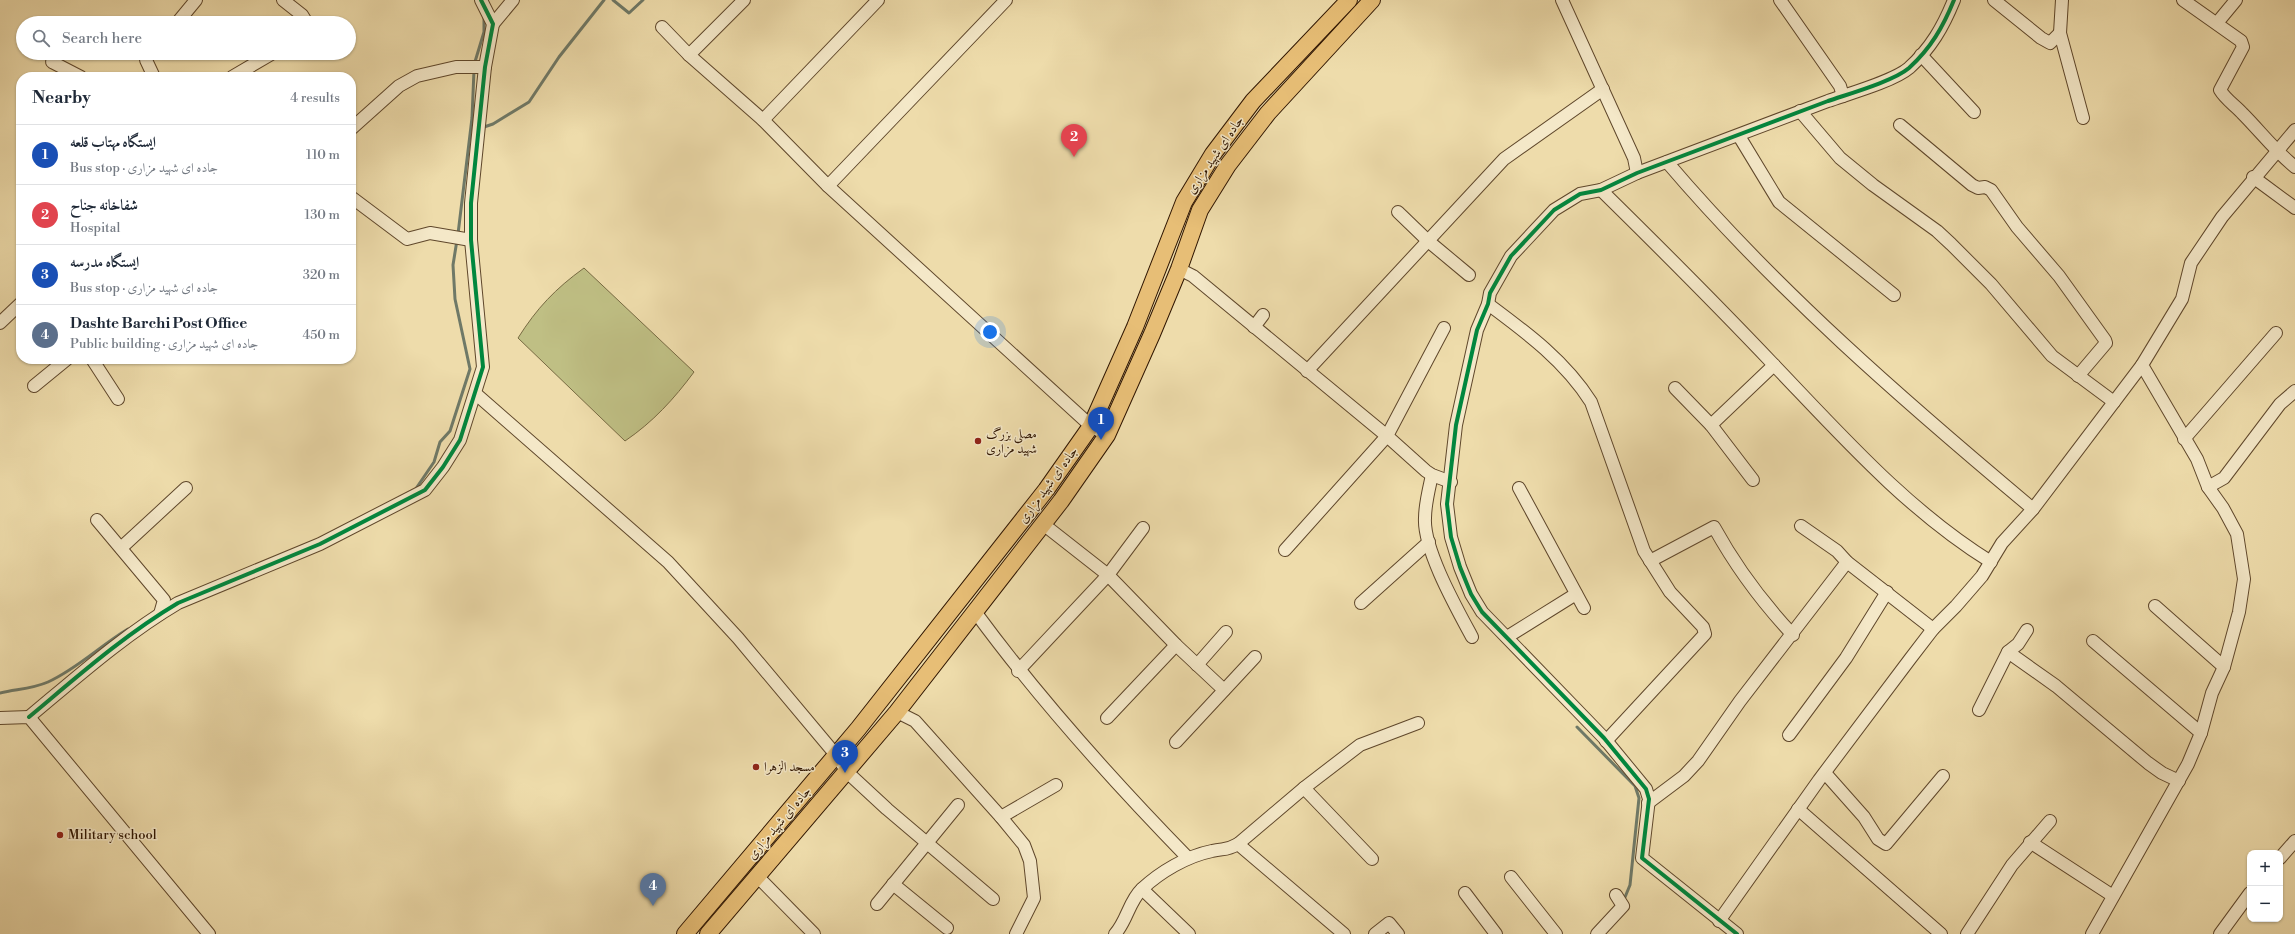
<!DOCTYPE html>
<meta charset="utf-8">
<style>
:root{--surface:#fff;--page:#f2f2f3;--text:#1f2937;--muted:#747a83;--line:#e0e1e3;--accent:#8f2418}
body{margin:0;font-family:"Libre Bodoni",Amiri,serif;background:var(--page);color:var(--text)}
.controls{position:absolute;right:12px;bottom:12px;display:grid;overflow:hidden;border-radius:8px;box-shadow:0 1px 3px #0004}
.controls button{width:36px;height:36px;display:grid;place-items:center;padding:0;border:0;border-bottom:1px solid var(--line);background:var(--surface);color:var(--text);font:20px sans-serif}
.you{position:absolute;left:990px;top:332px;width:14px;height:14px;margin:-10px;border:3px solid #fff;border-radius:50%;background:#1a73e8;box-shadow:0 0 0 6px #1a73e833}
.badge{display:grid;place-items:center;width:26px;height:26px;border-radius:50%;background:var(--accent);color:#fff;font-size:13px;font-weight:700}
.pin{position:absolute;translate:-50% -33px;filter:drop-shadow(0 1px 2px #0008)}
.pin::after{content:'';position:absolute;top:21px;width:14px;height:12px;background:inherit;clip-path:polygon(0 0,100% 0,50% 100%)}
.list{margin:0;padding:0;list-style:none}
h2{display:flex;justify-content:space-between;align-items:center;height:52px;margin:0;padding:0 16px;font-size:17px}
h2 small{font-size:13px;font-weight:400;color:var(--muted)}
.list li{display:grid;grid-template-columns:26px 1fr auto;gap:12px;align-items:center;box-sizing:border-box;height:60px;padding:0 16px;border-top:1px solid var(--line)}
.list b{display:block;font-size:15px;white-space:nowrap}
.list p{margin:0;font-size:13px;white-space:nowrap;color:var(--muted)}
.list em{font-size:13px;font-style:normal;color:var(--muted)}
.icon{flex:none;width:22px;height:22px;fill:none;stroke:currentColor;stroke-width:2;stroke-linecap:round;stroke-linejoin:round}
.map{position:relative;flex:none;width:2295px;height:934px;overflow:hidden}
.search{position:absolute;background:var(--surface);box-shadow:0 1px 3px #0004;left:16px;top:16px;width:340px;height:44px;display:flex;align-items:center;gap:10px;box-sizing:border-box;padding:0 14px;border-radius:22px;color:var(--muted);font-size:15px}
.panel{position:absolute;background:var(--surface);box-shadow:0 1px 3px #0004;left:16px;top:72px;width:340px;height:292px;border-radius:16px}
.map>svg:first-child{display:block}
.green{fill:#bfbf84;stroke:#776a42}
.lines{fill:none;stroke-linecap:round;stroke-linejoin:round}
.stream{stroke:#6f7967;stroke-width:3}
.minor-casing{stroke:#5f472b;stroke-width:14}
.major-casing{stroke:#2f1500;stroke-width:18}
.minor{stroke:#f4e8c8;stroke-width:12}
.major{stroke:#e7be76;stroke-width:16}
.cycleway-casing{stroke:#f4e8c8;stroke-width:6}
.cycleway{stroke:#00873e;stroke-width:4}
.poi-dot{fill:#8f2418;stroke:#f4e8c8;stroke-width:1.5}
.labels{text-anchor:middle;dominant-baseline:central;stroke-width:3;stroke-linejoin:round;paint-order:stroke}
.street-label{font-size:13px;fill:#2f1500;stroke:#f4e8c8}
.poi-label{font-size:13px;fill:#2f1500;stroke:#f4e8c8;text-anchor:start}
</style>
<div class="map">
<svg width="2295" height="934" viewBox="0 0 2295 934">
<rect width="100%" height="100%" fill="#eedcab"/>
<filter id="stains"><feTurbulence type="fractalNoise" baseFrequency=".005" numOctaves="4"/><feColorMatrix values="0 0 0 0 .2 0 0 0 0 .09 0 0 0 0 .02 0 0 0 .5 -.17"/></filter>
<radialGradient id="worn" r=".72"><stop offset=".6" stop-color="#630" stop-opacity="0"/><stop offset="1" stop-color="#630" stop-opacity=".3"/></radialGradient>
<path class="green" d="M584 268 694 372C674 399 653 422 625 441L518 338C537 308 555 289 584 268Z"/>
<g class="lines">
<g class="stream">
<path d="M613 0 629 13 643 0"/>
<path d="M474 65 484 32V16"/>
<path d="M481 128 493 124 529 102 559 57 604 0"/>
<path d="M458 234 472 118 474 70"/>
<path d="M415 490 434 462 440 442 450 431 470 369 455 299 453 265 457 240"/>
<path d="M0 693C17 689 32 689 48 682 77 669 101 645 128 629"/>
<path d="M1577 727 1635 786 1639 798 1630 885 1623 902"/>
</g>
<defs>
<g id="minor">
<path d="M283 0 302 15 307 23"/>
<path d="M1562 0 1634 158 1637 173"/>
<path d="M1780 0 1840 86 1843 96"/>
<path d="M1994 0 2041 38 2050 43 2060 33"/>
<path d="M2062 0 2060 33 2083 118"/>
<path d="M2183 0 2241 41 2243 47 2220 90C2226 100 2235 105 2242 113 2260 131 2275 151 2295 167"/>
<path d="M177 23 196 0"/>
<path d="M2217 23 2236 0"/>
<path d="M493 24 513 0"/>
<path d="M662 27 689 55 763 120 828 186 1091 426 1107 435"/>
<path d="M148 53 146 60 154 77"/>
<path d="M689 55 744 0"/>
<path d="M1921 55 1974 112"/>
<path d="M52 62 81 77"/>
<path d="M232 77 273 53"/>
<path d="M1800 111 1840 158 1873 185 1937 231 1951 244 1991 284 2052 356 2114 402"/>
<path d="M763 120 878 0"/>
<path d="M1900 125 1972 185 1978 188 1985 187 1991 190 2017 227 2059 276 2105 340 2106 343 2078 376"/>
<path d="M351 129 399 86 417 76 456 67H485"/>
<path d="M1739 136 1779 202 1894 295"/>
<path d="M1667 162C1776 290 1904 401 2033 509"/>
<path d="M2253 177 2295 208"/>
<path d="M828 186 1006 0"/>
<path d="M1601 190C1659 247 1717 305 1773 364 1841 435 1907 510 1991 562"/>
<path d="M351 197 407 239 430 233 471 240"/>
<path d="M1398 212 1427 240 1469 275"/>
<path d="M1179 269 1193 276 1387 436 1426 471 1432 475 1451 482"/>
<path d="M1488 304C1527 333 1565 361 1591 402L1644 551 1670 592 1703 627 1705 634 1606 741"/>
<path d="M0 323 21 303"/>
<path d="M1254 327 1263 315"/>
<path d="M92 359 118 399"/>
<path d="M1307 371 1504 159 1603 89"/>
<path d="M34 386 67 359"/>
<path d="M1675 388 1711 425 1753 480"/>
<path d="M476 394 668 562 738 638 836 755 847 772 887 809 993 899"/>
<path d="M1711 425 1774 365"/>
<path d="M2184 439 2276 333"/>
<path d="M1432 475C1429 489 1425 504 1425 518 1423 549 1457 609 1472 637"/>
<path d="M2208 487 2224 478 2280 404 2295 391"/>
<path d="M1519 488 1584 608"/>
<path d="M97 520 164 600 160 614"/>
<path d="M1043 524 1108 575 1176 645 1224 690"/>
<path d="M1801 526 1837 551 1847 562 1933 629"/>
<path d="M121 548 186 488"/>
<path d="M1285 550 1387 436 1444 328"/>
<path d="M1650 561 1714 527C1736 567 1762 602 1793 635"/>
<path d="M1361 603 1429 542"/>
<path d="M2155 606 2224 667"/>
<path d="M976 613C1040 700 1112 780 1188 858"/>
<path d="M1507 637 1576 594"/>
<path d="M2093 641 2201 733"/>
<path d="M2008 652 2056 686 2148 763 2162 773 2179 781"/>
<path d="M1197 665 1226 632"/>
<path d="M1018 671 1108 575 1143 528"/>
<path d="M1979 710 2008 652 2018 644 2027 630"/>
<path d="M897 712 915 721 1001 817 1024 845 1030 861 1034 898 1016 934"/>
<path d="M29 717C77 677 124 635 178 603L320 544 425 490 443 467 460 440 483 367 471 240V203L485 67 493 24 481 0"/>
<path d="M0 718 29 717 209 934"/>
<path d="M1107 718 1176 645"/>
<path d="M1789 735 1846 658 1887 592"/>
<path d="M1176 742 1255 657"/>
<path d="M1825 773 1864 817 1878 839 1886 844 1943 776"/>
<path d="M1304 788 1372 859"/>
<path d="M1648 803 1684 776 1698 761 1740 701 1847 562"/>
<path d="M1798 809 1941 934"/>
<path d="M1001 817 1056 785"/>
<path d="M2030 842 2113 896"/>
<path d="M1238 844 1344 934"/>
<path d="M2280 858 2295 841"/>
<path d="M758 877 814 934"/>
<path d="M1511 877 1556 934"/>
<path d="M893 884 947 928"/>
<path d="M1142 889 1189 934"/>
<path d="M1465 893 1496 934"/>
<path d="M877 904 958 805"/>
<path d="M1719 921 1819 780 1910 659 1933 629 1956 606 1982 576 2002 543 2033 509 2142 365"/>
<path d="M1115 934C1127 921 1129 901 1142 889 1160 872 1187 856 1212 851 1224 848 1226 851 1238 844L1304 788 1360 745 1418 723"/>
<path d="M1375 934 1389 923 1398 934"/>
<path d="M1597 934 1623 906 1616 895"/>
<path d="M1737 934 1642 858 1649 799 1646 789 1604 738 1482 612 1471 594 1460 567 1451 537 1447 504 1456 425 1477 330 1488 304 1490 293 1511 256 1554 210 1580 194 1601 190 1637 173C1700 149 1764 125 1828 101 1848 94 1894 81 1909 68 1931 48 1943 27 1954 0"/>
<path d="M1967 934 2012 865 2050 821"/>
<path d="M2092 934 2188 764 2201 733 2212 693 2224 667 2239 612 2244 579 2237 534 2223 508 2208 487 2197 459 2142 365 2182 299 2191 263 2222 217 2295 130"/>
<path d="M2220 934 2250 893"/>
</g>
<g id="major">
<path d="M685 934 858 729 1046 490 1091 426 1135 327 1184 202 1213 154 1253 101 1349 0"/>
<path d="M708 934 897 712 1061 501 1107 435 1152 334 1179 269 1200 210 1228 165 1268 113 1372 0"/>
</g>
</defs>
<use href="#minor" class="minor-casing"/>
<use href="#major" class="major-casing"/>
<use href="#minor" class="minor"/>
<use href="#major" class="major"/>
<defs>
<g id="cycleway">
<path d="M29 717C77 677 124 635 178 603L320 544 425 490 443 467 460 440 483 367 471 240V203L485 67 493 24 481 0"/>
<path d="M1737 934 1642 858 1649 799 1646 789 1604 738 1482 612 1471 594 1460 567 1451 537 1447 504 1456 425 1477 330 1488 304 1490 293 1511 256 1554 210 1580 194 1601 190 1637 173C1700 149 1764 125 1828 101 1848 94 1894 81 1909 68 1931 48 1943 27 1954 0"/>
</g>
</defs>
<use href="#cycleway" class="cycleway-casing"/>
<use href="#cycleway" class="cycleway"/>
</g>
<g class="poi-dot">
<circle cx="978" cy="441" r="4"/>
<circle cx="756" cy="767" r="4"/>
<circle cx="60" cy="835" r="4"/>
</g>
<g class="labels">
<g class="street-label">
<text transform="translate(1215 155) rotate(-56)">جاده ای شهید مزاری</text>
<text transform="translate(1048 485) rotate(-54)">جاده ای شهید مزاری</text>
<text transform="translate(779 823) rotate(-50)">جاده ای شهید مزاری</text>
</g>
<g class="poi-label">
<text x="986" y="434">مصلی بزرگ<tspan x="986" dy="15">شهید مزاری</tspan></text>
<text x="764" y="767">مسجد الزهرا</text>
<text x="68" y="835">Military school</text>
</g>
</g>
<rect width="100%" height="100%" filter="url(#stains)"/>
<rect width="100%" height="100%" fill="url(#worn)"/>
</svg>
<div class="controls">
<button>+</button>
<button>−</button>
</div>
<div class="you"></div>
<div class="pin badge" style="left:1101px;top:440px;background:#1a4fb4">1</div>
<div class="pin badge" style="left:1074px;top:157px;background:#e0444e">2</div>
<div class="pin badge" style="left:845px;top:773px;background:#1a4fb4">3</div>
<div class="pin badge" style="left:653px;top:906px;background:#5c6f8a">4</div>
<div class="search"><svg class="icon" aria-label="search" viewBox="0 0 24 24"><circle cx="10" cy="10" r="6"/><path d="M15 15l6 6"/></svg>Search here</div>
<section class="panel">
<h2>Nearby<small>4 results</small></h2>
<ul class="list">
<li><span class="badge" style="background:#1a4fb4">1</span><div><b>ایستگاه مهتاب قلعه</b><p>Bus stop · جاده ای شهید مزاری</p></div><em>110 m</em></li>
<li><span class="badge" style="background:#e0444e">2</span><div><b>شفاخانه جناح</b><p>Hospital</p></div><em>130 m</em></li>
<li><span class="badge" style="background:#1a4fb4">3</span><div><b>ایستگاه مدرسه</b><p>Bus stop · جاده ای شهید مزاری</p></div><em>320 m</em></li>
<li><span class="badge" style="background:#5c6f8a">4</span><div><b>Dashte Barchi Post Office</b><p>Public building · جاده ای شهید مزاری</p></div><em>450 m</em></li>
</ul>
</section>
</div>
